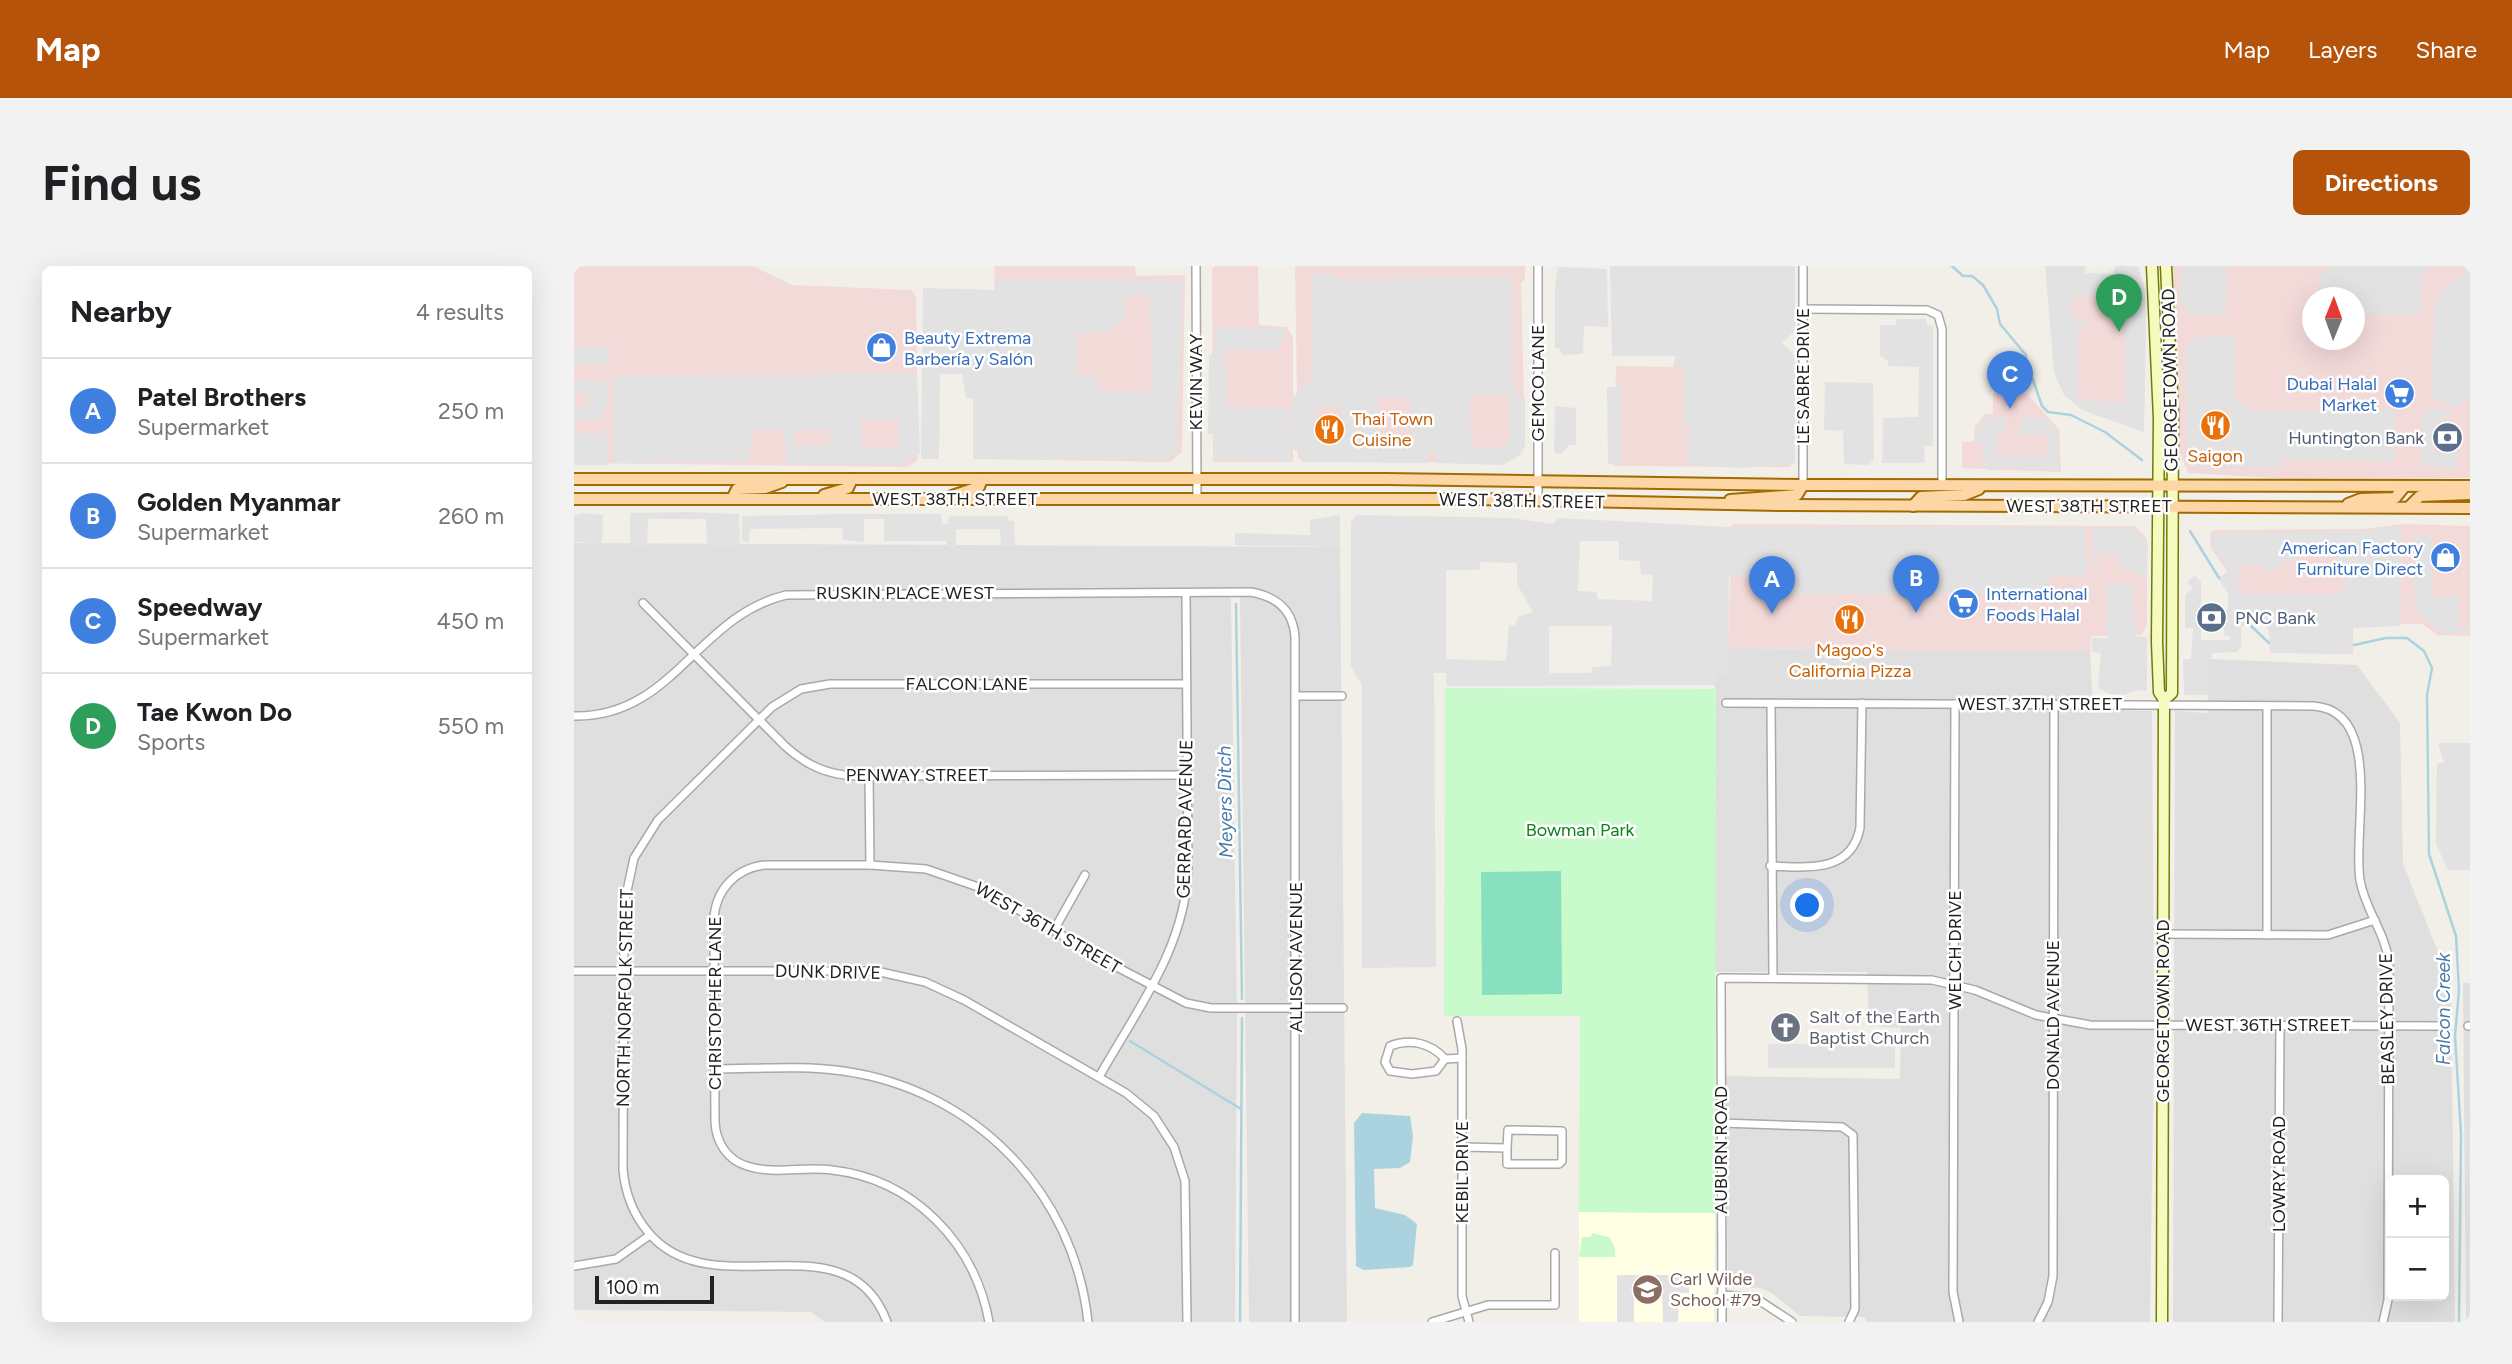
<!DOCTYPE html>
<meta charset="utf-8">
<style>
:root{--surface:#fff;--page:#f2f2f2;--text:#202124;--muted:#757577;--line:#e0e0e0;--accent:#b45309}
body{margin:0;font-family:Figtree,sans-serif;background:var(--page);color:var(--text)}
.controls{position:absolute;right:21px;bottom:21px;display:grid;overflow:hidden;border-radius:10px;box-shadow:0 7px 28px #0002}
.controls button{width:63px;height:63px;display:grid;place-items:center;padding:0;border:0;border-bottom:2px solid var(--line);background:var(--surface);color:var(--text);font:35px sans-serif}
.compass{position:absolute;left:1728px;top:21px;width:63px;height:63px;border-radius:50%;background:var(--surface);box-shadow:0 7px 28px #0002;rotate:1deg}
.scale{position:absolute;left:21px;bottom:18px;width:119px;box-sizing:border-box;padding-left:7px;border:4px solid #222;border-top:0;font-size:19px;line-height:24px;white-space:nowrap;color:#222;-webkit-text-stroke:5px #fff;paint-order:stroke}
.you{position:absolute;left:1234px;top:640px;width:24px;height:24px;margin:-18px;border:5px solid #fff;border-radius:50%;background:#1a73e8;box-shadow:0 0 0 10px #1a73e833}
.badge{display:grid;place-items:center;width:46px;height:46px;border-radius:50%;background:var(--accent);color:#fff;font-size:23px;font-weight:700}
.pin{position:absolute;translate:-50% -58px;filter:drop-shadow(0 2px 4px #0008)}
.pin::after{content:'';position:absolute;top:37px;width:24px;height:21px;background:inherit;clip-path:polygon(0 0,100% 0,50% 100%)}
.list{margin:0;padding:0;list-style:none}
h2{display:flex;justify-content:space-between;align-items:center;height:91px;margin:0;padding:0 28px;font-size:30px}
h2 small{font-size:23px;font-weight:400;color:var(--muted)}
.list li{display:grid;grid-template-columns:46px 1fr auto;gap:21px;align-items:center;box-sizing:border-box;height:105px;padding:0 28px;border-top:2px solid var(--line)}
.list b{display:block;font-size:26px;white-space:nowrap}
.list p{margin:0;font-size:23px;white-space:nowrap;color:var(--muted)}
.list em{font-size:23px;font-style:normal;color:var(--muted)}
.map{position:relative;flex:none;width:1896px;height:1056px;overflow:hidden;border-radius:10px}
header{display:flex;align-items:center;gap:42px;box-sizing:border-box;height:98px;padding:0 35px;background:var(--accent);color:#fff}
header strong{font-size:33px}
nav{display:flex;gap:38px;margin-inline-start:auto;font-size:24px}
.intro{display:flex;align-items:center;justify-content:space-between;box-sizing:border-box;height:168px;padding:0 42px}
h1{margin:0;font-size:49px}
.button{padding:18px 32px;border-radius:10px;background:var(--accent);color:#fff;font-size:24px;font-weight:700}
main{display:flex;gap:42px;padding:0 42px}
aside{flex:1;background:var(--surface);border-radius:10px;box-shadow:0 7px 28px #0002}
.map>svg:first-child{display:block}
.residential{fill:#e0dfdf;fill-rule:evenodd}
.commercial{fill:#f2dad9;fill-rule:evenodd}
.education{fill:#ffffe5}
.park{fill:#c8facc}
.pitch{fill:#88e0be}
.parking{fill:#e2e2e2;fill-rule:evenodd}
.water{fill:#aad3df}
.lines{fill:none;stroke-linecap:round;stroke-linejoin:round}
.stream{stroke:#aad3df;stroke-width:2.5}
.minor-casing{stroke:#a9a9a9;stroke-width:10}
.secondary-casing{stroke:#707d05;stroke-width:13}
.primary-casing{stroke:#a06b00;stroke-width:14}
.minor{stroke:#fff;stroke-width:7}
.secondary{stroke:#f7fabf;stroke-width:10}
.primary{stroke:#fcd6a4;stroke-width:10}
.labels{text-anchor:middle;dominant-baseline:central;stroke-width:5;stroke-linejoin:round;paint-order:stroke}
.shop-label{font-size:18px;fill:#366cbe;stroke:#fff;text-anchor:start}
.street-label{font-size:18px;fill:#222;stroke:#fff}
.food-label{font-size:18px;fill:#c56008;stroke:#fff}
.service-label{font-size:18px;fill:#4e5e75;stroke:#fff;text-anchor:end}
.park-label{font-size:18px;fill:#0c8416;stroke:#fff}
.worship-label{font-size:18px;fill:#5b616d;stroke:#fff;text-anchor:start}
.education-label{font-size:18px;fill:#785e54;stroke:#fff;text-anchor:start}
.water-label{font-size:19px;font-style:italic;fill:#4a7aab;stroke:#fff}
</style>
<header>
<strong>Map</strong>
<nav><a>Map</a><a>Layers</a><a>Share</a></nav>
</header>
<div class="intro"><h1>Find us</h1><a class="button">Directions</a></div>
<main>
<aside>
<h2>Nearby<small>4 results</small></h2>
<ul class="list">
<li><span class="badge" style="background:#3f7fe0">A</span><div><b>Patel Brothers</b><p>Supermarket</p></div><em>250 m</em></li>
<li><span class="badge" style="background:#3f7fe0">B</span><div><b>Golden Myanmar</b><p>Supermarket</p></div><em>260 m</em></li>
<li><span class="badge" style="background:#3f7fe0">C</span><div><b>Speedway</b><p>Supermarket</p></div><em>450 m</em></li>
<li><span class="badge" style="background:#2e9e5b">D</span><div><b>Tae Kwon Do</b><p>Sports</p></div><em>550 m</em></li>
</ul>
</aside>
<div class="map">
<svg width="1896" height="1056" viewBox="0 0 1896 1056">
<rect width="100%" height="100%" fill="#f2efe9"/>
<g class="residential">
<path d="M0 277 766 281 773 1056H675L666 331 657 332 663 752 661 1056H251L237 1046 0 1044Z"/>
<path d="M1154 382 1516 385 1519 443 1578 445 1580 765 1576 1056H1293L1291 1051 1226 1050 1198 1027 1187 1022 1154 1020 1151 810 1326 813 1327 762 1295 760 1293 706H1141V419L1142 410 1154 409Z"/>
<path d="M1634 393 1783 399 1826 457 1829 598 1877 718 1881 1056H1599L1601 445 1634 447ZM1817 914H1870V1030H1817Z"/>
<path d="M1889 717H1896V1056H1892Z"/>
</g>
<g class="commercial">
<path d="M0 0H179L218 19 338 24 342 31 344 194 333 201 0 197Z"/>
<path d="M421 0H561L562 10 611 9 608 186 596 196 416 193Z"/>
<path d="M641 0H684L685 59 713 61 719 72V196H639L638 3Z"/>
<path d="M721 0H951V13L947 17 950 135 927 198 724 193Z"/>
<path d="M1598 0H1896V212L1717 213 1614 207 1605 184ZM1738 32H1780V74H1738Z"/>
<path d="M1568 20V162L1492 129 1479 27Z"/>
<path d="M1104 78 1220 195 1216 201 1039 200 1042 100 1099 101Z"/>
<path d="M1419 127 1453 128 1485 163 1487 206 1388 202V176L1400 175 1401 160 1411 148H1419Z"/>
<path d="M1158 258 1561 260 1573 273V359L1568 369 1517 370 1516 385 1154 382Z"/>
<path d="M1828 258 1896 260V370L1863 369 1848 358 1779 359V388L1696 387 1695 365 1637 282 1636 266 1643 264 1789 263Z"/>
</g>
<path class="education" d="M1005 946 1141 947 1140 1056H1005Z"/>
<g class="park">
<path d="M871 422 1142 423 1141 947 1005 946 1006 750H870Z"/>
<path d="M1018 967 1035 971 1041 982V991H1005L1008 971H1017Z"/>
</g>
<path class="pitch" d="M987 605 988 728 908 729 907 606Z"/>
<g class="parking">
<path d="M1036 0H1221V65L1208 77 1221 89V197L1168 202 1114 199 1116 158H1109L1110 100 1101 99V90H1038Z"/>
<path d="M1471 0H1511V7L1540 8 1541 0H1564L1571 23 1572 65 1570 166 1508 144 1490 129 1480 107ZM1499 30 1542 31V52H1551V136L1513 135 1512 132 1504 131V61L1510 60V52L1497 51Z"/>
<path d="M1606 0H1653L1652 48 1614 49V40L1606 39Z"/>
<path d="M1763 0H1857L1848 11V48H1781L1780 32 1745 31V7Z"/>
<path d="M984 1 1033 3 1034 61 1010 60 1009 88 988 89 986 83 981 82V21Z"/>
<path d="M1896 5V132L1883 142 1858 131 1860 37 1866 35 1862 30Z"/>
<path d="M739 8H762L763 13 937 12V111L945 130 951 132V180L946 189 929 199 863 197 861 185 856 184 853 197 727 196V189L716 180V195L640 194V168H634L635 89 642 85 640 69 644 62 712 63 711 73 706 75V84L651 83 652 140 716 143 717 176 719 131 739 112ZM896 127 935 129V175L927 183 901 182 897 178ZM804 132H837V182L804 180ZM768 140V170H740L742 141Z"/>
<path d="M423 14 609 15 603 188H597L596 194 399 193V132H392L388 108H366L365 193H347L349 22 422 24ZM551 29H576L578 125 525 126 523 109 503 108V67L539 66 540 57H551Z"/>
<path d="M1323 53H1352L1353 59 1359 60V180H1350L1351 197H1308L1309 152 1344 151 1345 101 1314 100V95L1306 90V59H1322Z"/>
<path d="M1619 71H1661V133L1678 144H1820L1821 195 1708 194 1707 201H1620L1619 194H1612L1613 77 1619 78ZM1629 144H1655V176L1629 177Z"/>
<path d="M34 80 35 99 0 98V81Z"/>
<path d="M343 108 346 188 336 189 333 197 212 198 210 164H178L175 196 38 197 39 110ZM286 153 324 154 326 181H288ZM220 164H255L257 179H221Z"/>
<path d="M0 114 33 116V141L29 143V153L2 154 3 167 30 168 34 164V199H0V141H15V128L0 127Z"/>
<path d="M1251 116 1299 117 1300 193 1295 199 1270 198 1269 165 1250 164Z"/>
<path d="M1033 121H1048L1046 198H1034Z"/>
<path d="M981 140 1002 142V179H996L987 188 980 187Z"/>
<path d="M1854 143 1876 144 1877 152H1868L1861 158 1860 186 1883 187 1882 201 1876 203 1847 199V147H1854Z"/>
<path d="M1409 151 1432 152 1431 169H1422L1423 191H1473V169L1446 168 1447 152H1471L1484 165V205L1431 200 1427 204H1414L1408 197 1410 178 1402 177V160L1409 159Z"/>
<path d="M115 246 165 248 166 280H133L132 253H74L73 281H56V247Z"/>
<path d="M9 247 29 249 28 277 0 276V250Z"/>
<path d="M276 248H367L368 258H374L375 250H434L435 255H440L441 281 427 280 426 263H382V282L373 281V275H310V253H290V276L269 274 268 262 176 263 175 276 168 275V250Z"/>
<path d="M766 249V281L661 279V267L736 269V254Z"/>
<path d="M783 249 938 252 979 258 984 252 1156 261H1511L1513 309H1475L1476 328H1206L1205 311H1155L1154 410H1142L1141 419 873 420 872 407H860L862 701 788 702V419L777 401V256ZM1006 275H1045V294L1066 295 1067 308 1079 309 1078 335 1023 333V326L1004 325ZM907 296 943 297V318L959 346 944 351 941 359H935L932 395 872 393V304H905ZM975 360H1038L1037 400 1018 401 1017 407H975Z"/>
<path d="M1827 260 1828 308 1824 330 1827 338 1826 360 1777 362V387H1697L1696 364 1687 351 1667 361V380L1663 386 1638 387V392L1634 393V429H1610L1609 393H1617L1619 362H1611V329L1619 322 1613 316 1621 309 1627 316V374H1656V370H1650V343H1654V327L1644 312 1654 305 1680 342 1673 330 1678 328H1770L1769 305 1762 304 1761 288 1723 287 1722 295H1707L1706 304H1692V300H1666L1664 317 1638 280 1639 267 1790 265Z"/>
<path d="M1518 261 1558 262 1574 277 1573 311 1545 300V288L1525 287 1524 302 1520 303Z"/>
<path d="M1841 269 1858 270V330L1885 331 1884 362H1896V366L1866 367 1843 345 1840 330Z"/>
<path d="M1531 318H1553L1560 323 1561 370 1573 371V425L1563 424 1551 429 1536 428 1524 422 1527 387 1518 386V372H1533Z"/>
<path d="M1864 477H1896V604H1874L1862 578 1863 497H1870Z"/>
<rect x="1194" y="778" width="127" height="24"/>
<path d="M1043 1009H1115V1027H1105L1104 1056H1089L1088 1026 1060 1027V1056H1043Z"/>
</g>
<path class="water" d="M788 847 836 850 839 870 836 896 826 902 800 903 801 942 831 949 843 958 839 999 836 1001 790 1004 782 1000 780 857Z"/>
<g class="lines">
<g class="stream">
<path d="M1378 0 1389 10H1398L1409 19 1423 43 1426 58 1452 89 1453 108 1459 114 1468 140 1474 146 1497 149 1531 166 1568 194"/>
<path d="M1616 265 1645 312"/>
<path d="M662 338 668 733"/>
<path d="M1674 357 1695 377"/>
<path d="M1780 379 1812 372H1833L1850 385 1858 402 1853 429 1855 588 1882 670 1885 724 1881 770 1887 868 1885 1056"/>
<path d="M556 775 667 843"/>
<path d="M666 1056 668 752"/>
</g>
<defs>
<g id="minor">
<path d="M622 0 623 233"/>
<path d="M964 0V235"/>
<path d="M1230 43 1353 44 1364 49 1368 63V220"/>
<path d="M1229 219V0"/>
<path d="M69 337 211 480C232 499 253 509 282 510L613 509"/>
<path d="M721 430H768"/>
<path d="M1152 437 1739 440C1811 444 1778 566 1786 614 1791 644 1811 666 1815 696L1814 1034 1809 1056"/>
<path d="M1197 438 1199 712"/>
<path d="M1381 438 1379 1026 1385 1056"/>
<path d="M0 450C99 452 123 350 212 329L676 326C702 330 719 344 721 371V1056"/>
<path d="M295 510 296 599"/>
<path d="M1196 600C1232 601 1277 608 1286 562L1288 437"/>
<path d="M480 664 511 609"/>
<path d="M1589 668 1754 669 1801 654"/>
<path d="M1693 669V440"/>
<path d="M0 705H302L351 716 390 734 552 827 580 850 600 881 611 915 613 1056"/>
<path d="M883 755 888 783V1030L895 1056"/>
<path d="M1894 760H1896"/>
<path d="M871 793 862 805 838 808 816 805 811 796 816 780C836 772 857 777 871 793L888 792"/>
<path d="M141 803C183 803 227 799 269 805 399 823 500 925 514 1056"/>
<path d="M525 811C562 745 612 681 614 602L612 327"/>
<path d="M1147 857 1268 861 1279 869 1281 1043 1275 1056"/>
<path d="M888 881 933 882 934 864 988 865V895L985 898H933V882"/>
<path d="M0 1000 42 993 76 969"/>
<path d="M1147 1029 1180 1031 1218 1056"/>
<path d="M313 1056C273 948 138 1044 74 966 59 948 51 927 49 903L50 639 60 592 84 554 198 441 227 423 256 418H612"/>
<path d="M415 1056C401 977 339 913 258 904 231 900 199 909 173 900 153 894 142 876 141 856L140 652C142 624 161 603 190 599H296L352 603 407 622 537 698 612 737 637 742H769"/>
<path d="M858 1056 914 1039H981V987"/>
<path d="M1148 1056 1147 712 1358 714 1401 724 1462 749 1516 759 1871 760"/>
<path d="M1464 1056 1474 1036 1479 1010 1480 438"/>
<path d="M1704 1056 1706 759"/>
</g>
<g id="secondary">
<path d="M1578 0 1585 153 1583 376 1585 426 1590 434 1588 1056"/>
<path d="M1590 434 1598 427 1599 146 1592 0"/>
</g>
<g id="primary">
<path d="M0 213H812L1229 219 1896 220"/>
<path d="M250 229 274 222 278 213"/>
<path d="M378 230 405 221 408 213"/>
<path d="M0 233H896L1210 239 1896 242"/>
<path d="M158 233 163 223 191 222 208 216"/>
<path d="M1156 234 1223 229 1229 219"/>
<path d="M1774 238 1787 233 1821 232 1830 221"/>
<path d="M1339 240 1347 231 1390 229 1405 223"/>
<path d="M1835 241 1846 230 1896 228"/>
</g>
</defs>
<use href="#minor" class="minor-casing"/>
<use href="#secondary" class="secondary-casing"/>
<use href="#primary" class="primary-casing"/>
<use href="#minor" class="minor"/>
<use href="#secondary" class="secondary"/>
<use href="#primary" class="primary"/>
</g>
<defs>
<symbol id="shop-disc" viewBox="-11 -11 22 22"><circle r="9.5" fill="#3f7fe0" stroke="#fff"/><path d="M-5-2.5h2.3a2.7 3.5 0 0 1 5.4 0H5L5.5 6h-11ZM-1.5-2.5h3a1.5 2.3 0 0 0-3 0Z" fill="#fff"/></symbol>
<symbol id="supermarket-disc" viewBox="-11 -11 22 22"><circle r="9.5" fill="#3f7fe0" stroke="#fff"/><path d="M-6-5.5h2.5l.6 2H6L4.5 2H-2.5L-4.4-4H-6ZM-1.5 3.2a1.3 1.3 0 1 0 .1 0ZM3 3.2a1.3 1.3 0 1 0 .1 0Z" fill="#fff"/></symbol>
<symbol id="restaurant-disc" viewBox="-11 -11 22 22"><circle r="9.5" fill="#e8710a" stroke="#fff"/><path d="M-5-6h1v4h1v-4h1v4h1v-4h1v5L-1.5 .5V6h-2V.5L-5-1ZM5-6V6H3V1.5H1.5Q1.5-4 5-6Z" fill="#fff"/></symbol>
<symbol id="bank-disc" viewBox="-11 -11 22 22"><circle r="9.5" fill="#5c6f8a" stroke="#fff"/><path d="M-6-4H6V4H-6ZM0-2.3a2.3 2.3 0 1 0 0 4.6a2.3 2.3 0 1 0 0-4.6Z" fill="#fff"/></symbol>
<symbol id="church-disc" viewBox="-11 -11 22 22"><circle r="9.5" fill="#6b7280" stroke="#fff"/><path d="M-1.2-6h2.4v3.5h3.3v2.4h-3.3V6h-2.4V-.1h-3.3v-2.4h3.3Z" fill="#fff"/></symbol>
<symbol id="school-disc" viewBox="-11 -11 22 22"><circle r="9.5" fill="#8d6e63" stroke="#fff"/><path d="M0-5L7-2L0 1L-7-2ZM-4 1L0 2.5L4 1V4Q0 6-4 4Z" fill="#fff"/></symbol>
</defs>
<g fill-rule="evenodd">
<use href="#shop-disc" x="290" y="64" width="35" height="35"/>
<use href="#supermarket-disc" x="1808" y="110" width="35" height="35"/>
<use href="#restaurant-disc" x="1624" y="142" width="35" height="35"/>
<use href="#restaurant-disc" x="738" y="146" width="35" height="35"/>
<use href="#bank-disc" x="1856" y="154" width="35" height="35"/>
<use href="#shop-disc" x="1854" y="274" width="35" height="35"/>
<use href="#supermarket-disc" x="1372" y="320" width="35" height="35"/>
<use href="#bank-disc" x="1620" y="334" width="35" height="35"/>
<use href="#restaurant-disc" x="1258" y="336" width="35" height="35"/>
<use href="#church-disc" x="1194" y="744" width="35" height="35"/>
<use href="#school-disc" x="1056" y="1006" width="35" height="35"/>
</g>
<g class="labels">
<g class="shop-label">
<text x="330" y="72">Beauty Extrema<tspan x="330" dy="21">Barbería y Salón</tspan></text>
<text x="1803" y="118" text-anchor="end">Dubai Halal<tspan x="1803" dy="21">Market</tspan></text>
<text x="1849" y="282" text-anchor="end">American Factory<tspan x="1849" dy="21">Furniture Direct</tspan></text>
<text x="1412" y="328">International<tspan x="1412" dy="21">Foods Halal</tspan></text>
</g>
<g class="street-label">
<text transform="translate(1229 110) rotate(-90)">LE SABRE DRIVE</text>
<text transform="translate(1596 114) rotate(-91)">GEORGETOWN ROAD</text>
<text transform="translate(622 116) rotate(-90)">KEVIN WAY</text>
<text transform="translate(964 117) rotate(-90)">GEMCO LANE</text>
<text x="381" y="233">WEST 38TH STREET</text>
<text transform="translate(948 235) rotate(1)">WEST 38TH STREET</text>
<text x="1515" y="240">WEST 38TH STREET</text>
<text x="331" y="327">RUSKIN PLACE WEST</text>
<text x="393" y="418">FALCON LANE</text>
<text x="1466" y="438">WEST 37TH STREET</text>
<text x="343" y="509">PENWAY STREET</text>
<text transform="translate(611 553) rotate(-89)">GERRARD AVENUE</text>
<text transform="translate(474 662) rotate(30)">WEST 36TH STREET</text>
<text transform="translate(1381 684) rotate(-90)">WELCH DRIVE</text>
<text transform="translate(722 691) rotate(-90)">ALLISON AVENUE</text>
<text transform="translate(254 706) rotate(1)">DUNK DRIVE</text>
<text transform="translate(51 732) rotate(-89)">NORTH NORFOLK STREET</text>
<text transform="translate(141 737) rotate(-90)">CHRISTOPHER LANE</text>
<text transform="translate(1589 745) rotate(-90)">GEORGETOWN ROAD</text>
<text transform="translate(1479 749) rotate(-90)">DONALD AVENUE</text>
<text transform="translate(1813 753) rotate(-91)">BEASLEY DRIVE</text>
<text x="1694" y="759">WEST 36TH STREET</text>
<text transform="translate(1147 884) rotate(-90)">AUBURN ROAD</text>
<text transform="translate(888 906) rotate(-90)">KEBIL DRIVE</text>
<text transform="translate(1705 908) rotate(-90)">LOWRY ROAD</text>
</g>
<g class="food-label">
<text x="778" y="153" text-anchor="start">Thai Town<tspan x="778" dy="21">Cuisine</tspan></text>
<text x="1641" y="190">Saigon</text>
<text x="1276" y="384">Magoo's<tspan x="1276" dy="21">California Pizza</tspan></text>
</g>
<g class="service-label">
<text x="1850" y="172">Huntington Bank</text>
<text x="1661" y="352" text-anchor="start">PNC Bank</text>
</g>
<g class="park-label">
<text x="1006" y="564">Bowman Park</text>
</g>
<g class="worship-label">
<text x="1235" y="751">Salt of the Earth<tspan x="1235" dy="21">Baptist Church</tspan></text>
</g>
<g class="education-label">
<text x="1096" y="1013">Carl Wilde<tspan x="1096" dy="21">School #79</tspan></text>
</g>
<g class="water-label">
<text transform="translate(651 536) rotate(-91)">Meyers Ditch</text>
<text transform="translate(1869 743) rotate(-90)">Falcon Creek</text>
</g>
</g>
</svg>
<div class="controls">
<button>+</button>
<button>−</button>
</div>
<svg class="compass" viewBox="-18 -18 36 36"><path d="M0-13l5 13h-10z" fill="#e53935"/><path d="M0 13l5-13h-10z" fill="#757577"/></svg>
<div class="scale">100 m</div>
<div class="you"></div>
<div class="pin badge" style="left:1198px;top:348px;background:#3f7fe0">A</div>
<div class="pin badge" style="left:1342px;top:347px;background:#3f7fe0">B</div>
<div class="pin badge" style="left:1436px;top:143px;background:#3f7fe0">C</div>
<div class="pin badge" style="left:1545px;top:66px;background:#2e9e5b">D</div>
</div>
</main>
